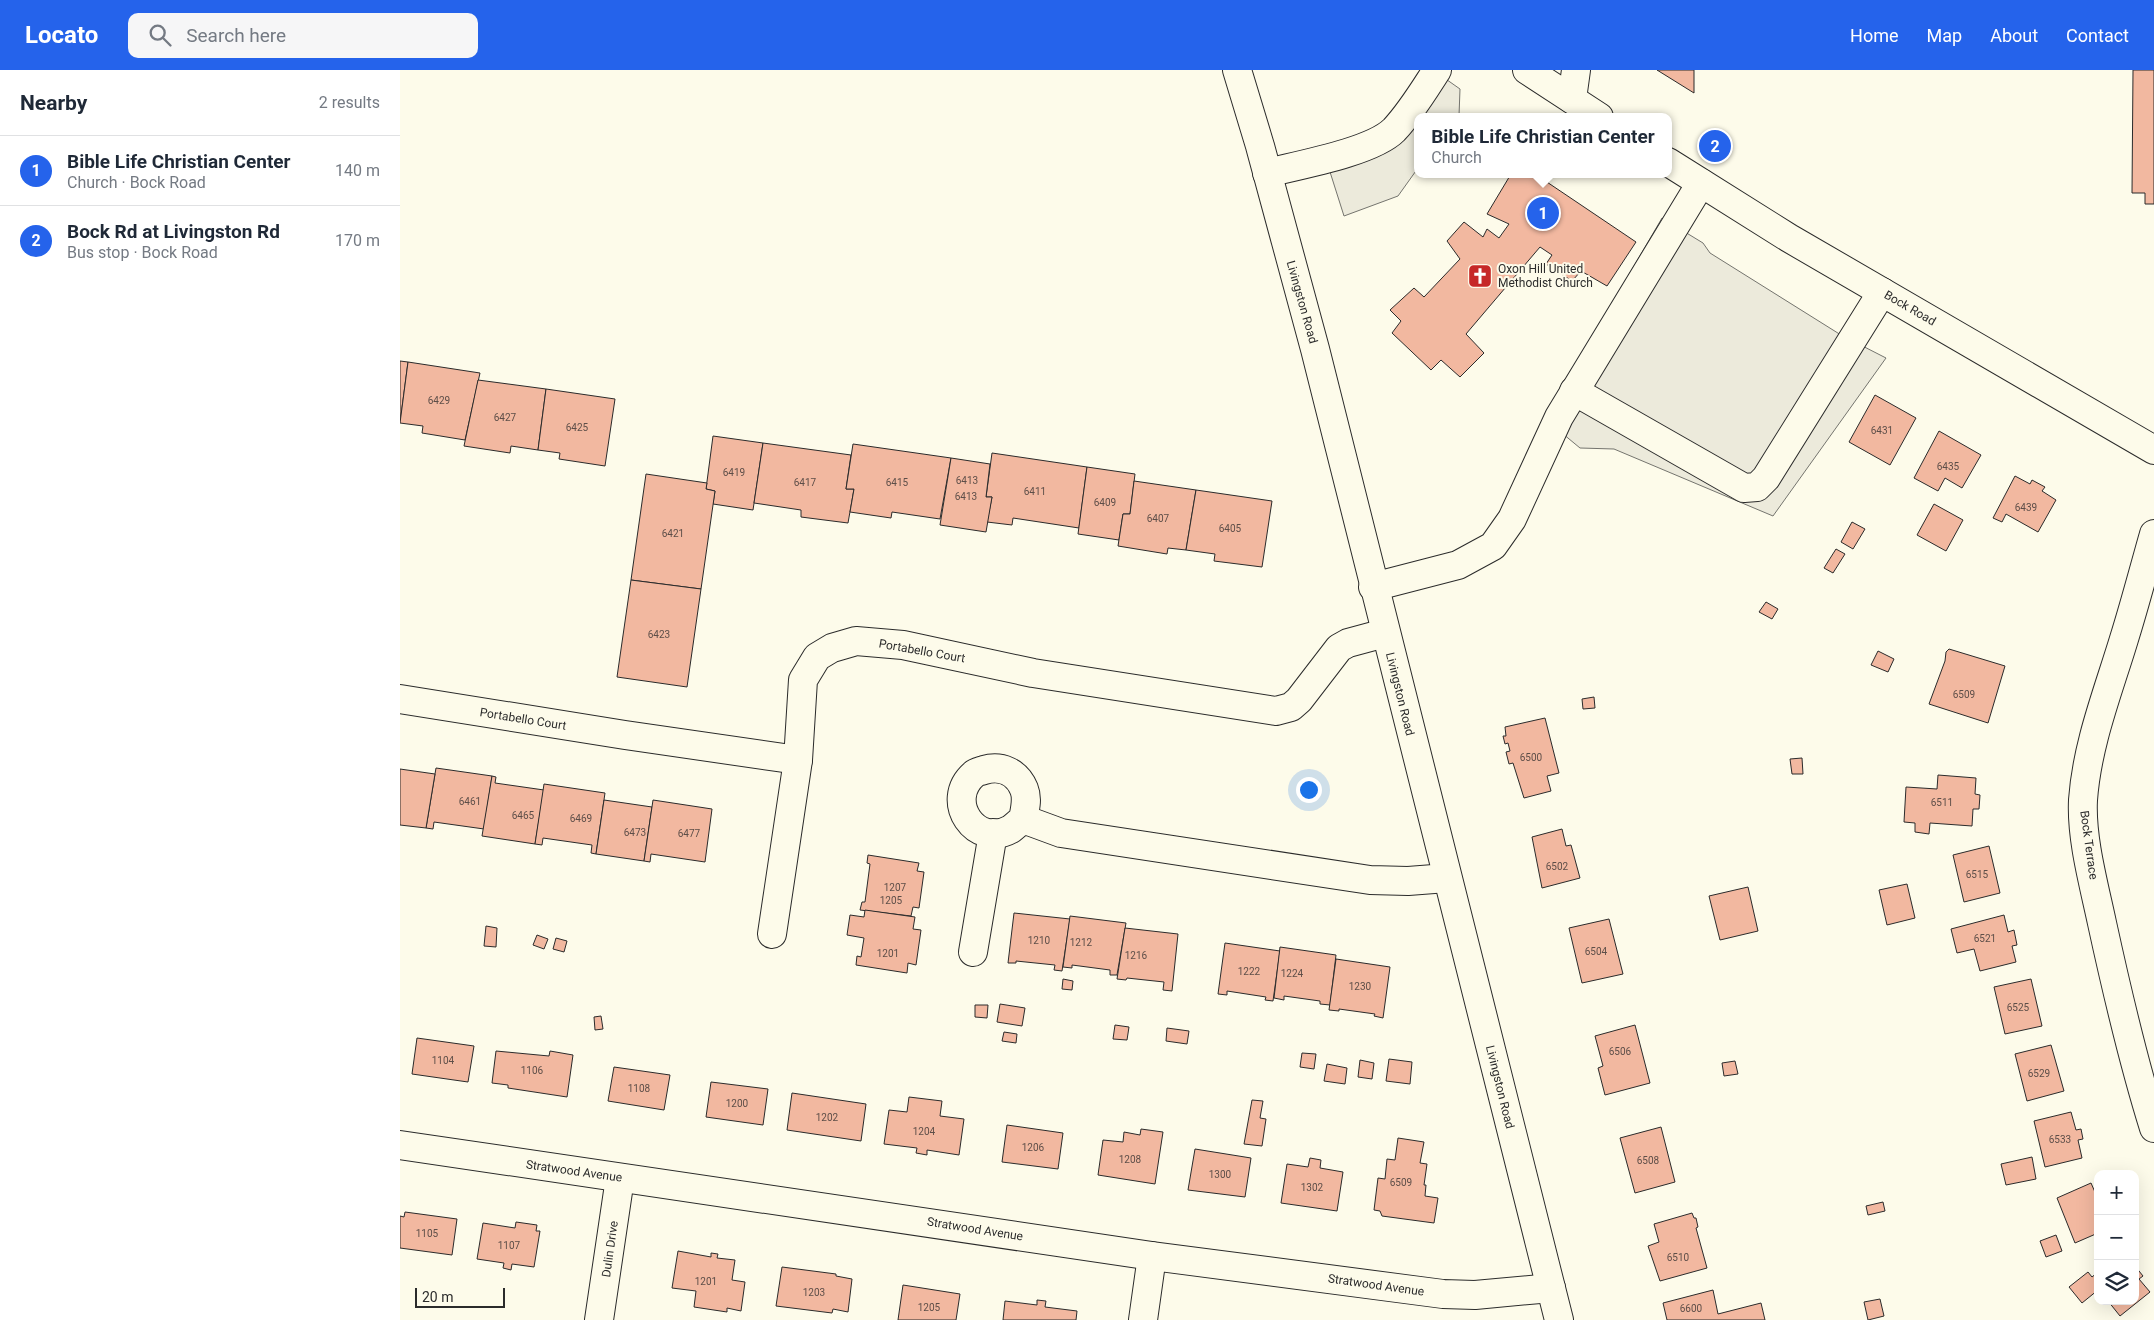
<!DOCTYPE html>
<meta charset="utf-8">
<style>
:root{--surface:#fff;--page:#f6f6f7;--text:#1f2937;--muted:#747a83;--line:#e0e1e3;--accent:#2563eb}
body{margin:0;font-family:Roboto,sans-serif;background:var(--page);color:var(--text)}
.controls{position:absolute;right:15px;bottom:15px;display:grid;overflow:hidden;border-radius:10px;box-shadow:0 5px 20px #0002}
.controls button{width:45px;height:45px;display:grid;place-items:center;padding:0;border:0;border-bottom:1px solid var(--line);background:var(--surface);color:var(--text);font:25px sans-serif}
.scale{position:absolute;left:15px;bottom:12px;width:90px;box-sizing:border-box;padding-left:5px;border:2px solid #2b2b2b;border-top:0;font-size:14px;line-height:18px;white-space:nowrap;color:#2b2b2b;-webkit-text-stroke:4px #fdfbea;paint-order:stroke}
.you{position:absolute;left:908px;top:719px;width:18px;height:18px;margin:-12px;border:4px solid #fff;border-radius:50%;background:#1a73e8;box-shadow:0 0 0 8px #1a73e833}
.badge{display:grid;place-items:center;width:32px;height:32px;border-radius:50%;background:var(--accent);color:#fff;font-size:16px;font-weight:700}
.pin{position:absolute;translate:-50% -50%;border:2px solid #fff;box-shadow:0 1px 5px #0006}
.popup{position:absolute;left:1014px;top:43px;width:258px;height:65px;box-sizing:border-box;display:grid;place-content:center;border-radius:10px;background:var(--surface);filter:drop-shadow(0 1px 4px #0005);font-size:16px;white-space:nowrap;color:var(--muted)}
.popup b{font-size:19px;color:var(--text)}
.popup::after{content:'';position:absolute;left:50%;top:100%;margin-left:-10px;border:10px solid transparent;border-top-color:var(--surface)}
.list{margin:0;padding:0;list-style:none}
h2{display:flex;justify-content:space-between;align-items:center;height:65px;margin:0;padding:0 20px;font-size:21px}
h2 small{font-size:16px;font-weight:400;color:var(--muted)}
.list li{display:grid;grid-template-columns:32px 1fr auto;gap:15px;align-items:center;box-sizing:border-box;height:70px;padding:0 20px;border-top:1px solid var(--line)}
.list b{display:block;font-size:19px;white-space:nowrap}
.list p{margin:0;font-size:16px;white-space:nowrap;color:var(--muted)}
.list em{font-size:16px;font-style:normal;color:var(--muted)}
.icon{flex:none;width:28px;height:28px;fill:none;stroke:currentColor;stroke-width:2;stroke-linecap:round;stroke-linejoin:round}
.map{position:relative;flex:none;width:1754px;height:1250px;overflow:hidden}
header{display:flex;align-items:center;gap:30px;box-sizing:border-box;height:70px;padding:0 25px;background:var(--accent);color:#fff}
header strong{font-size:24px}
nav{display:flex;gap:28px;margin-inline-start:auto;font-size:18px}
.search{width:350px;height:45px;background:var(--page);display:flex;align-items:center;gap:12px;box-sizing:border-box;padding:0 18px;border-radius:10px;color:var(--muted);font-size:19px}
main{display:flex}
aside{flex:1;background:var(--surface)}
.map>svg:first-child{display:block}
.parking{fill:#eceadb;stroke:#74746e}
.building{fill:#f2b8a0;stroke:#2b2b2b}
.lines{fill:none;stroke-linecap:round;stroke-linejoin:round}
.minor-casing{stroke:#2b2b2b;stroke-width:30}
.major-casing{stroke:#2b2b2b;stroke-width:30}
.minor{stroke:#fdfbea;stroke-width:28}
.major{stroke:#fdfbea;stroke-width:28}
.labels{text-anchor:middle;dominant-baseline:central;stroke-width:4;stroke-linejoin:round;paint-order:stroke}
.number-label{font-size:10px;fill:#5d4e48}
.poi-label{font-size:12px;fill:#2b2b2b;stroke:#fdfbea;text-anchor:start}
.street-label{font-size:12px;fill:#2b2b2b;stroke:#fdfbea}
</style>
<header>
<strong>Locato</strong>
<div class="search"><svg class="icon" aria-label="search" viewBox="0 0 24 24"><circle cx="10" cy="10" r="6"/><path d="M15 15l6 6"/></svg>Search here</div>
<nav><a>Home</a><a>Map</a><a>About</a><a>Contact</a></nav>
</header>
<main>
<aside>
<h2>Nearby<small>2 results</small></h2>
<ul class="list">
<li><span class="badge">1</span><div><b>Bible Life Christian Center</b><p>Church · Bock Road</p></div><em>140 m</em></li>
<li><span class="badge">2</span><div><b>Bock Rd at Livingston Rd</b><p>Bus stop · Bock Road</p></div><em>170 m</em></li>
</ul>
</aside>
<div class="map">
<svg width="1754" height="1250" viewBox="0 0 1754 1250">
<rect width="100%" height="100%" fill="#fdfbea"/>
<g class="parking">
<path d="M1033 0 1060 19 1059 46 1018 47V98L998 126 944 146 924 83 986 59Z"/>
<path d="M1262 148 1303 173 1310 183 1441 265 1486 288 1373 446 1214 379 1180 378 1145 349Z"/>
</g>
<g class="building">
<path d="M1257 0H1294V23Z"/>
<path d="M1733 0H1754V134H1745V123H1732Z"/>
<path d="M1111 104H1135L1236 172 1207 216 1181 201 1172 211 1146 194 1152 185 1140 177 1066 264 1084 283 1060 307 1041 290 1031 300 992 263 1001 251 990 240 1014 218 1024 227 1060 189 1047 171 1064 152 1083 167 1087 159 1099 168 1109 154 1087 144Z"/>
<path d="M0 291 8 292 0 353Z"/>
<path d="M8 292 80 303 65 370 22 363 23 356 0 353Z"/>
<path d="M78 310 146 319 138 380 111 376 110 383 64 376Z"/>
<path d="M146 319 215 329 205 396 159 389 160 383 138 380Z"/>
<path d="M1475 325 1516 348 1490 395 1449 372Z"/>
<path d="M1539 361 1581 385 1562 418 1545 408 1538 421 1514 408Z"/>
<path d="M313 366 363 373 353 440 313 434 315 421 306 419Z"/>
<path d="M363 373 451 385 446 419H454L448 453 401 447V440L354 433Z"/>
<path d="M453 374 551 388 540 449 492 442 491 448 450 442 454 419H446Z"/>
<path d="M592 383 687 397 679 458 613 448 612 455 587 452 592 427H586Z"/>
<path d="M551 388 590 394 586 427H592L586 462 540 455Z"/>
<path d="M687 397 735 404 730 444H723L719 470 678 464Z"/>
<path d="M246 404 307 413 306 419 315 421 301 519 231 510Z"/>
<path d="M1615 406 1630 414 1632 410 1645 417 1642 421 1656 430 1638 462 1606 444 1602 452 1593 448Z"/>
<path d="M734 411 796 420 786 480 768 478 767 484 718 476 723 444H730Z"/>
<path d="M796 420 872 431 862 497 814 491 815 484 786 480Z"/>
<path d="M1534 434 1563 450 1546 481 1517 465Z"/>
<path d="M1452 452 1465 459 1453 479 1441 472Z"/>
<path d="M1436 479 1445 484 1433 503 1424 498Z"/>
<path d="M231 510 301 519 287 617 217 607Z"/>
<path d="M1366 532 1378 539 1372 549 1359 542Z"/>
<path d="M1549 579 1605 596 1588 653 1529 634 1545 591 1546 582Z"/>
<path d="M1478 581 1494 589 1488 602 1471 595Z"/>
<path d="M1194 627 1195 638 1183 639 1182 629Z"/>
<path d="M1145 648 1159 703 1147 706 1151 721 1124 728 1113 693 1109 694 1106 682 1110 681 1108 673 1105 674 1103 666H1106L1105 657Z"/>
<path d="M1402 688 1403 704H1392L1390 689Z"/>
<path d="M36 698 92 706 84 759 34 752 33 759 26 758Z"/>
<path d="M0 699 35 704 26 758 0 755Z"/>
<path d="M1538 705 1576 708 1575 724 1580 725 1579 739H1573L1572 756 1530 753 1529 764 1515 762V753L1504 752 1506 717 1537 719Z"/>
<path d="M92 706 96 707 95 713 144 720 135 774 82 766Z"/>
<path d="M144 714 205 723 196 784 191 783 192 775 143 768 142 775 135 774Z"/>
<path d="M204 730 252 737 244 791 196 784Z"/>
<path d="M253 730 312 739 305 792 251 784 250 792 244 791Z"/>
<path d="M1162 759 1166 776 1171 775 1180 808 1142 818 1132 767Z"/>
<path d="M1589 776 1600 823 1564 832 1553 785Z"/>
<path d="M468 785 519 793 517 801 524 802 519 838 513 837 511 846 460 840 462 832H465L470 794 467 793Z"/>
<path d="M1507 814 1515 848 1487 855 1479 820Z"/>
<path d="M1348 817 1358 861 1320 870 1309 826Z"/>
<path d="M465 840 515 847 513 859 521 860 516 895 508 893 507 903 456 895 457 886 461 887 464 868 447 865 450 845 464 847Z"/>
<path d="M614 843 670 849 662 901 654 900 655 895 616 891V893H608Z"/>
<path d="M1604 845 1608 862 1614 860 1617 875 1612 876 1616 892 1580 901 1574 879 1557 883 1551 859Z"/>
<path d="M670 846 726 853 717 905H710V900L672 895V898L663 897Z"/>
<path d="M1209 849 1223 904 1182 913 1169 858Z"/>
<path d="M86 856 97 858 96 877 84 876Z"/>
<path d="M725 858 778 864 772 921 763 920 764 912 727 908 726 910 717 909Z"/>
<path d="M137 865 148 869 144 879 133 875Z"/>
<path d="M156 868 167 871 164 882 153 879Z"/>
<path d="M825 873 880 881 873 931 865 930 866 927 827 921V925L818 924Z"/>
<path d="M880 877 936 885 930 935 920 934V931L884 926V930L874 928Z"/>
<path d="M936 889 990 897 983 948 974 946 975 944 939 939V941L929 940Z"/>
<path d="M663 909 673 911 672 920 662 919Z"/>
<path d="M1631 909 1642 956 1605 964 1594 917Z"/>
<path d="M600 934 625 938 622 956 597 952Z"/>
<path d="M575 935H588L587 948 575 947Z"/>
<path d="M201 946 203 959 195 960 194 947Z"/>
<path d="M715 955 729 957 727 970 713 969Z"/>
<path d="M1235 955 1250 1013 1205 1025 1198 998 1203 996 1195 966Z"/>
<path d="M767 958 789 961 787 974 766 971Z"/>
<path d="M604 962 617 964 616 973 602 971Z"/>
<path d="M17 968 74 976 68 1012 12 1004Z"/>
<path d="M1651 975 1664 1021 1627 1031 1615 984Z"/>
<path d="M96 981 149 986 150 981 173 985 167 1027 108 1018V1015L92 1013Z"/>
<path d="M902 983 916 984 914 999 900 997Z"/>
<path d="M989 989 1012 992 1010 1014 986 1011Z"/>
<path d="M960 990 974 993 972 1009 958 1007Z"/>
<path d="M1335 991 1338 1004 1324 1006 1322 993Z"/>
<path d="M927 994 947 998 945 1014 924 1011Z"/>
<path d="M214 997 270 1005 264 1040 208 1031Z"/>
<path d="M311 1012 368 1019 363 1055 306 1047Z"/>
<path d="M392 1023 466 1034 461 1071 387 1060Z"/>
<path d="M509 1027 542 1031 540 1046 564 1049 559 1085 527 1080V1085L516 1083 517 1078 484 1074 489 1040 507 1042Z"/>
<path d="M852 1030 863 1031 860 1048 866 1049 862 1076 844 1074Z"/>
<path d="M1671 1042 1676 1060 1681 1059 1683 1069 1678 1070 1682 1088 1645 1097 1634 1051Z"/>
<path d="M607 1055 663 1063 658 1099 602 1092Z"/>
<path d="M1261 1057 1275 1112 1235 1123 1220 1068Z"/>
<path d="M741 1059 763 1062 755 1114 698 1105 703 1070 723 1072 724 1062 740 1065Z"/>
<path d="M998 1068 1024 1072 1020 1093 1027 1094 1024 1115H1026L1025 1126 1038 1128 1034 1153 982 1146 980 1141 974 1140 978 1108 985 1109 987 1089 995 1090Z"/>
<path d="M795 1079 851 1088 845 1127 788 1120Z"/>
<path d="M1632 1087 1636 1109 1606 1115 1601 1094Z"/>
<path d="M910 1088 921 1090 920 1098 943 1102 937 1141 881 1133 887 1094 908 1097Z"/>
<path d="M1691 1113 1698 1129V1163L1675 1173 1657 1128Z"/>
<path d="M1483 1132 1485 1141 1468 1145 1466 1136Z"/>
<path d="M5 1142 57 1149 52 1185 0 1178V1146L4 1147Z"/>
<path d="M1292 1143 1294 1148H1296L1298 1157 1296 1158 1307 1198 1260 1211 1248 1176 1259 1172 1254 1154Z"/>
<path d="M116 1152 137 1155 136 1161H140L134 1197 112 1194 111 1200 103 1198 104 1193 77 1189 83 1153 115 1158Z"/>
<path d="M1656 1165 1662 1181 1646 1187 1640 1171Z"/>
<path d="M278 1181 311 1187V1183L318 1184 317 1188 335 1190 332 1210 345 1212 341 1241 327 1238V1242L294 1237 296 1221 272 1218Z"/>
<path d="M1735 1196 1743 1206 1739 1209 1750 1222 1720 1246 1708 1231H1735Z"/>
<path d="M382 1197 436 1204V1206L452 1209 448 1242 433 1239 432 1243 376 1236Z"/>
<path d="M1688 1202 1692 1207 1698 1202V1220L1682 1233 1669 1217Z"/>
<path d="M503 1215 560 1224 556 1250H498Z"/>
<path d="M1313 1220 1318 1244 1361 1233 1365 1250H1267L1263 1233Z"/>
<path d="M1480 1229 1484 1246 1468 1250 1464 1232Z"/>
<path d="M637 1230 646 1231 645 1237 677 1241 676 1250H603L605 1231 637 1235Z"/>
</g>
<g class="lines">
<defs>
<g id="minor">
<path d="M1172 29 1176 0"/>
<path d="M867 103C899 95 972 82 994 60 1011 42 1024 20 1037 0"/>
<path d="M1174 321 1344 418 1357 417 1366 408 1482 222"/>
<path d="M1754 464C1744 499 1735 534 1724 569 1708 622 1687 674 1683 730 1681 769 1694 815 1702 853 1717 922 1733 991 1754 1058"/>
<path d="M973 517 1058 495 1093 476 1112 449 1159 347 1301 113"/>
<path d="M0 629 225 665 398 690"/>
<path d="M623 749C625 739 628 729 624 719 617 702 601 695 584 700 581 701 576 702 574 704 543 731 576 779 611 759 615 756 619 752 623 749L661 763 970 810 1008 811 1047 808"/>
<path d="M372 864 398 690 403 610 417 587 432 578 456 571 503 575 633 603 876 641 891 637 899 630 939 578 948 573 985 563"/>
<path d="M573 882 593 763"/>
<path d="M0 1075 752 1186 1043 1224 1075 1225 1151 1218"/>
<path d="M199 1250 220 1108"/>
<path d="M743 1250 752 1186"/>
</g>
<g id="major">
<path d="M837 0 860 76 915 279 1159 1250"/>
<path d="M1127 0 1199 47"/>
<path d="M1268 92 1389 168 1754 380"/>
</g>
</defs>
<use href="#minor" class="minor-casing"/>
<use href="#major" class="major-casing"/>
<use href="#minor" class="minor"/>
<use href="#major" class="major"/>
</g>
<defs>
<symbol id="church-square" viewBox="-11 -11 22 22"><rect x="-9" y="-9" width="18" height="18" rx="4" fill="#c62828" stroke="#fdfbea"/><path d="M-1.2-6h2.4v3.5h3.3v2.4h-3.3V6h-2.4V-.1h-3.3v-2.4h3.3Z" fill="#fff"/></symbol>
</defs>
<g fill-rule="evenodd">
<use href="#church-square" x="1066" y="192" width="28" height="28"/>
</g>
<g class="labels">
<g class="number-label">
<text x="39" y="330">6429</text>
<text x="105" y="347">6427</text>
<text x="177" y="357">6425</text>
<text x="1482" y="360">6431</text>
<text x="1548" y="396">6435</text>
<text x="334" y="402">6419</text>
<text x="567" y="410">6413</text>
<text x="405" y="412">6417</text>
<text x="497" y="412">6415</text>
<text x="635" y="421">6411</text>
<text x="566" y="426">6413</text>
<text x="705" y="432">6409</text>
<text x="1626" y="437">6439</text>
<text x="758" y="448">6407</text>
<text x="830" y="458">6405</text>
<text x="273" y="463">6421</text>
<text x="259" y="564">6423</text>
<text x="1564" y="624">6509</text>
<text x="1131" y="687">6500</text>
<text x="70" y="731">6461</text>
<text x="1542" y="732">6511</text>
<text x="123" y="745">6465</text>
<text x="181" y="748">6469</text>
<text x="235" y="762">6473</text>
<text x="289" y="763">6477</text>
<text x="1157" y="796">6502</text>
<text x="1577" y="804">6515</text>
<text x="495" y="817">1207</text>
<text x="491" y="830">1205</text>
<text x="1585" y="868">6521</text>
<text x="639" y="870">1210</text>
<text x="681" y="872">1212</text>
<text x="1196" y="881">6504</text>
<text x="488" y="883">1201</text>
<text x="736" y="885">1216</text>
<text x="849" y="901">1222</text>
<text x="892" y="903">1224</text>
<text x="960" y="916">1230</text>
<text x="1618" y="937">6525</text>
<text x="1220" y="981">6506</text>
<text x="43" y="990">1104</text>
<text x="132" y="1000">1106</text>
<text x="1639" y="1003">6529</text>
<text x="239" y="1018">1108</text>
<text x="337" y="1033">1200</text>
<text x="427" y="1047">1202</text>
<text x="524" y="1061">1204</text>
<text x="1660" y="1069">6533</text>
<text x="633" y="1077">1206</text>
<text x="730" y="1089">1208</text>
<text x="1248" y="1090">6508</text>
<text x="820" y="1104">1300</text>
<text x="1001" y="1112">6509</text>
<text x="912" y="1117">1302</text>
<text x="27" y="1163">1105</text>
<text x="109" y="1175">1107</text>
<text x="1278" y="1187">6510</text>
<text x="306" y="1211">1201</text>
<text x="414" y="1222">1203</text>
<text x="529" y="1237">1205</text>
<text x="1291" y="1238">6600</text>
</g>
<g class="poi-label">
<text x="1098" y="199">Oxon Hill United<tspan x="1098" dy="14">Methodist Church</tspan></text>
</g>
<g class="street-label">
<text transform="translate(902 232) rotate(74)">Livingston Road</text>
<text transform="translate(1510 238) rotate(30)">Bock Road</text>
<text transform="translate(522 581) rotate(10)">Portabello Court</text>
<text transform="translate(1000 624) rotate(76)">Livingston Road</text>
<text transform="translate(123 649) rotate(9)">Portabello Court</text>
<text transform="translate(1689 775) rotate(82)">Bock Terrace</text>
<text transform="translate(1100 1017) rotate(76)">Livingston Road</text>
<text transform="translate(174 1101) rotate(8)">Stratwood Avenue</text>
<text transform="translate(575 1159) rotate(9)">Stratwood Avenue</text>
<text transform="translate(210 1179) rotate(-82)">Dulin Drive</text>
<text transform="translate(976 1215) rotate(8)">Stratwood Avenue</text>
</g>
</g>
</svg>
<div class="controls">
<button>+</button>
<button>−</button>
<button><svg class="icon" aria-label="layers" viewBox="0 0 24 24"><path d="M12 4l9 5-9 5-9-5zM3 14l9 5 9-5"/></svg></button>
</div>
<div class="scale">20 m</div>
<div class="you"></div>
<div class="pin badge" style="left:1143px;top:143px">1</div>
<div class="popup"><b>Bible Life Christian Center</b>Church</div>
<div class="pin badge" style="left:1315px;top:76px">2</div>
</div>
</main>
